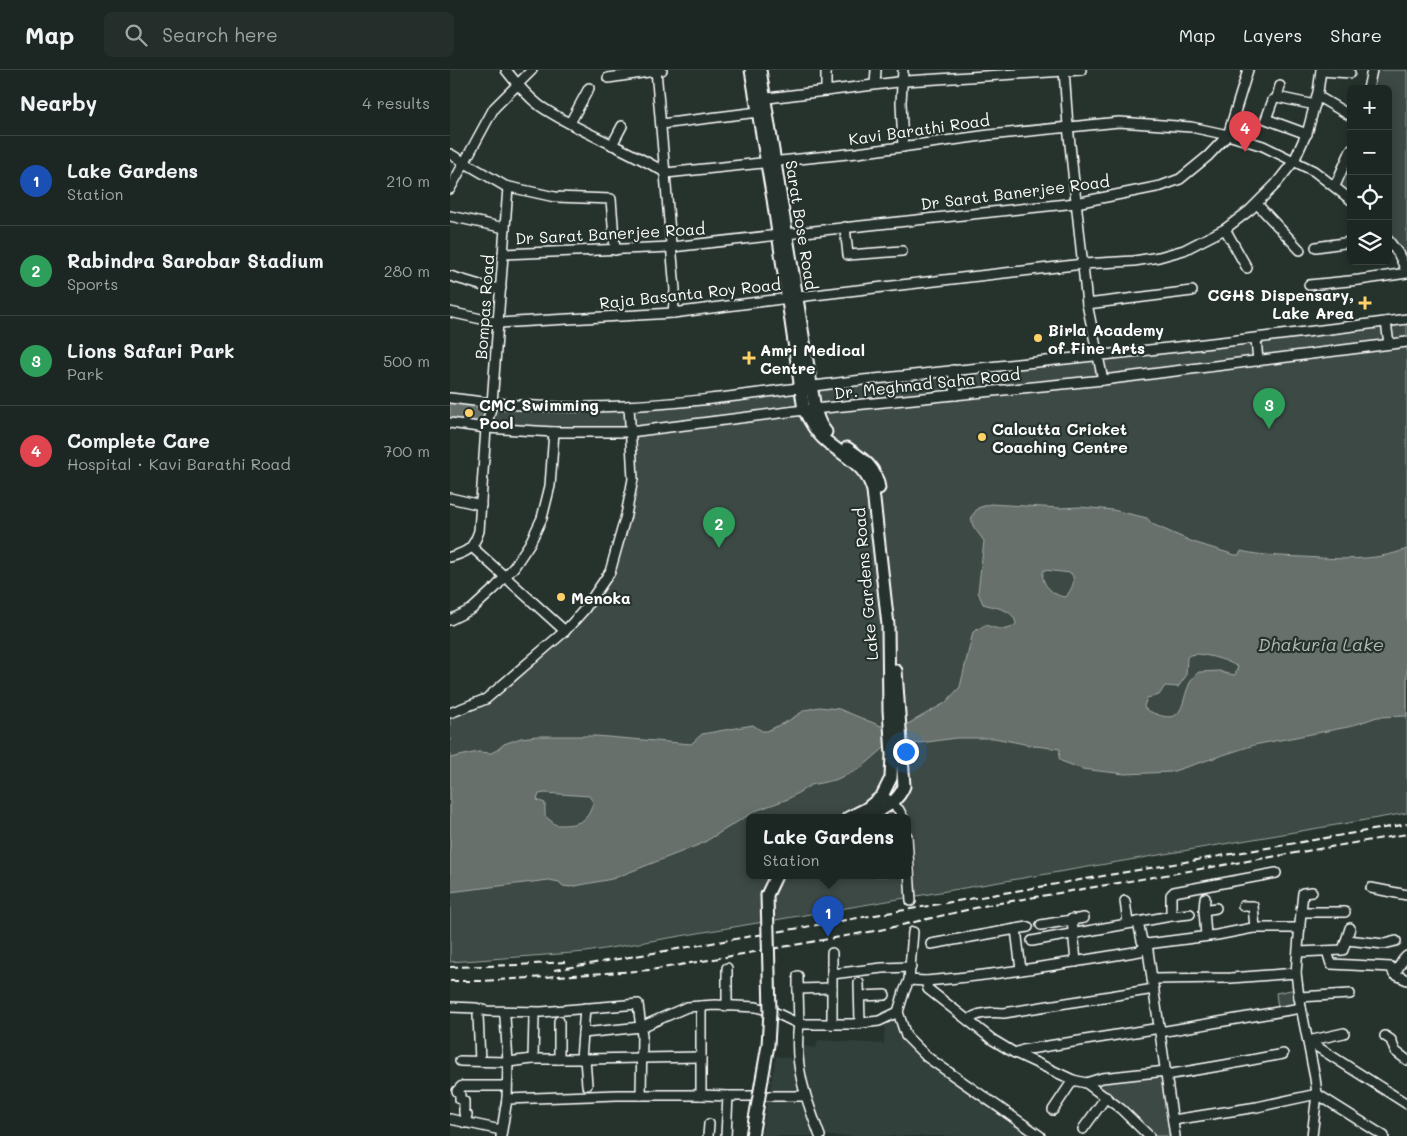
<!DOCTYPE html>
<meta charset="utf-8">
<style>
:root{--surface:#1c2622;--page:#252e2a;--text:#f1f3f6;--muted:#a0a5a5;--line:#3a4340;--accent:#b45309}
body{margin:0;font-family:Mali,sans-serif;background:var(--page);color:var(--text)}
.controls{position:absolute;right:15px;top:15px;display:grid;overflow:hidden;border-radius:8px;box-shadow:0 2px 12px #0003}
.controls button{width:45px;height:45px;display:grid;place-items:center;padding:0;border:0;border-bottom:1px solid var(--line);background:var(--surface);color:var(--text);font:25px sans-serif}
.you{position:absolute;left:455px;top:681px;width:18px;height:18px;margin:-12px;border:4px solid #fff;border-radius:50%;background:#1a73e8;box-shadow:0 0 0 8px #1a73e833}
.badge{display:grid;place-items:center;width:32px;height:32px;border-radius:50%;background:var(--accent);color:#fff;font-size:16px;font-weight:700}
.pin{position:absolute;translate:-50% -41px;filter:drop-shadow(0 1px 2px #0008)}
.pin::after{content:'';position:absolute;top:26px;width:18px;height:15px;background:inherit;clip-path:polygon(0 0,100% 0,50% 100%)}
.popup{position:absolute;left:296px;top:744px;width:165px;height:65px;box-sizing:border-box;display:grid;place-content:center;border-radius:8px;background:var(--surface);filter:drop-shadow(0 1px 4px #0005);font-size:16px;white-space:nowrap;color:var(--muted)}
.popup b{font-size:19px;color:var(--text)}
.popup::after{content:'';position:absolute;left:50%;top:100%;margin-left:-10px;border:10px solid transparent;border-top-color:var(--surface)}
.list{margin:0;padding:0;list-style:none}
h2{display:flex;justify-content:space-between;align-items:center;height:65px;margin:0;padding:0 20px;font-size:21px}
h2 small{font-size:16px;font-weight:400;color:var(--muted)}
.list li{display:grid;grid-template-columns:32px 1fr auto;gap:15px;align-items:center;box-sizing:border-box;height:90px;padding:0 20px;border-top:1px solid var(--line)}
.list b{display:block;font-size:19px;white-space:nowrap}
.list p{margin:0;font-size:16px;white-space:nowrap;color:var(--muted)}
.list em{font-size:16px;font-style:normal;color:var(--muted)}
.icon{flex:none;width:28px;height:28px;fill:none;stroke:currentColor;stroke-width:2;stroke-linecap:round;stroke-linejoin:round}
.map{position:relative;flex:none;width:957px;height:1066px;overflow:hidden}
header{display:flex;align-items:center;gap:30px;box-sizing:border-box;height:70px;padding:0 25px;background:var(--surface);border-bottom:1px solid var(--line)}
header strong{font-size:24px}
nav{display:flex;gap:28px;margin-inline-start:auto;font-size:18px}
.search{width:350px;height:45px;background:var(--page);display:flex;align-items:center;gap:12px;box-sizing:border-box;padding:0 18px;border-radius:8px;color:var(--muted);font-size:19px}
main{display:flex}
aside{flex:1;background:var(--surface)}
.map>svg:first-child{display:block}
.built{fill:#333f3a}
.green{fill:#3e4944;stroke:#9ea4a2;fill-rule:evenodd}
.water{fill:#67706c;stroke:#a4a9a7;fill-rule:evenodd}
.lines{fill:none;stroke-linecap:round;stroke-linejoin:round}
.minor-casing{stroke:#fff;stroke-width:12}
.major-casing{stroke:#fff;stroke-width:15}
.minor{stroke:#26332d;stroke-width:9}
.major{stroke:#26332d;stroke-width:11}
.rail{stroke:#fff;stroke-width:2;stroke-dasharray:8 4;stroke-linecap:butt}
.major-bridge-casing{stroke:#fff;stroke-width:15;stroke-linecap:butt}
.major-bridge{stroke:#26332d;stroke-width:11}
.poi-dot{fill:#ffd166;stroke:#26332d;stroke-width:2}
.labels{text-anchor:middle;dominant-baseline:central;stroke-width:4.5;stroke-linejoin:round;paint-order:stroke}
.street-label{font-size:16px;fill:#fff;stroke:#26332d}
.poi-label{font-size:16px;font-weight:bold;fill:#fff;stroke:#26332d;text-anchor:start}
.water-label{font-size:18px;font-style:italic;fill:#b3b8b6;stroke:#26332d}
</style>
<header>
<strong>Map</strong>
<div class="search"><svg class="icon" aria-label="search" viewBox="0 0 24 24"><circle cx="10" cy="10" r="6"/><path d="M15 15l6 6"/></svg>Search here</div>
<nav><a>Map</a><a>Layers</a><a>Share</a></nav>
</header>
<main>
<aside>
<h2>Nearby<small>4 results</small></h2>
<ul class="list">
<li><span class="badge" style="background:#1a4fb4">1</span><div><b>Lake Gardens</b><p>Station</p></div><em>210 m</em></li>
<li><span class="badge" style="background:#2e9e5b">2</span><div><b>Rabindra Sarobar Stadium</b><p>Sports</p></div><em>280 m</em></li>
<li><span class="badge" style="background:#2e9e5b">3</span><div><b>Lions Safari Park</b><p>Park</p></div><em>500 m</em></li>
<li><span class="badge" style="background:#e0444e">4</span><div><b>Complete Care</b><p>Hospital · Kavi Barathi Road</p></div><em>700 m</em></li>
</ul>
</aside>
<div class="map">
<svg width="957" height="1066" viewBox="0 0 957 1066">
<rect width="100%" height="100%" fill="#26332d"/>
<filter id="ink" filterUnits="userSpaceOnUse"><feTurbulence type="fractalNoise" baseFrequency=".02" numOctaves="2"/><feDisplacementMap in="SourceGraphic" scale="10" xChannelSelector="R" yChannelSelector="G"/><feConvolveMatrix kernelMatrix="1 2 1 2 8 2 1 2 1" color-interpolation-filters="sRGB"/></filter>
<g filter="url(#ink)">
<path class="built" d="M447 944 454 966 579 1060 572 1066H311L326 986 348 989V975L366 978 368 970 434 974 435 952Z"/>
<g class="green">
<path d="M924 0H957V197L938 167V19H919Z"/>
<path d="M901 85V127L888 115Z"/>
<path d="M957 250V269L773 293 653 305 649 287Z"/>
<path d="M957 273V743L136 882 0 892V647L35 632 66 611 112 567 162 501 182 436V364ZM299 748H457V806H299Z"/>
<path d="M645 287 650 307 364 338 360 317Z"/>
<path d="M355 318 360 338 264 346 183 359 180 337Z"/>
<path d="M44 336 178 337 180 361 39 355Z"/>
<path d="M846 919 849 936 828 939 826 923Z"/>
<path d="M715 1003 722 1066H703L640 1017 646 1014Z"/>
</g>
<g class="water">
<path d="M0 329 40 335 35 355 0 351Z"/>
<path d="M540 434 610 438 630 437 663 440 697 448 702 454 743 472 785 485H789L791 481C812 486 832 486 853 487 888 489 923 492 957 479V646L927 647 898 657 804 675 721 702 675 704 632 699 611 691 609 688 610 679 585 676 544 668H506L434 678 411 698 403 702 385 710 361 715 338 729 305 741 253 773 236 780 162 809 120 817 113 816 109 812 99 810 0 822V688L28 682 41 683 47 680 54 674 71 668 87 666H146L241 674 252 664 303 655 312 661H317L338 651 355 640 369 637 389 639 431 656 456 655 495 633 510 617 523 562 535 555C546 558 557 563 566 554 564 539 546 538 533 534L528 522 534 471 523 456 521 447 528 438ZM594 500 621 503C627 512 621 519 616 527 605 527 588 513 594 500ZM748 584C762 586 777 590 788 597L785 605 774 603 770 601 749 602C725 619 745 665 695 639L694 636 697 628 709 625 715 616 728 617 736 606 737 587 740 585ZM95 723 139 726 143 732C138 754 126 755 106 755L95 746V733L87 730 89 724Z"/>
</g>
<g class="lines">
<defs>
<g id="minor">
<path d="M56 0C66 13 77 26 90 36 130 63 176 78 216 103L407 83 539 65 669 52 741 57 778 65 813 76 864 101 901 130"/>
<path d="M206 0 225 220 223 243"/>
<path d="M614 0 618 56 637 234 653 310"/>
<path d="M871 1 900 3"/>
<path d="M158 8 212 0"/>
<path d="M425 14 426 0"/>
<path d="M830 16 827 27 865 35"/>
<path d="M918 19 922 0"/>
<path d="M376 21V0"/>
<path d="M867 26 901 46"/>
<path d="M310 29 456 11 631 0"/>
<path d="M823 30 816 49 857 64"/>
<path d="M120 53 139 18"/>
<path d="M211 54 308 42"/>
<path d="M162 75 172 56"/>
<path d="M453 77 451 32 453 0"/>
<path d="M0 84 55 116 105 127 161 129 165 180"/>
<path d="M885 116 901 80"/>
<path d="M0 119 44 38 82 0"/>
<path d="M807 134 850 180"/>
<path d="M0 146 55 158"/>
<path d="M395 157 398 185 452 181"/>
<path d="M775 159 797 198"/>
<path d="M336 164 626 133 711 116 730 109 758 86 778 65 798 0"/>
<path d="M938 170 948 183 957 202"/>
<path d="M866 177 901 172"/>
<path d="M53 184 222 177 328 165"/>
<path d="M0 206 40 218H51"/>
<path d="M859 215 909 210 957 203"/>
<path d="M637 234 742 221"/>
<path d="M0 242 49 253 223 243 347 227 633 194 684 191 709 187 734 180 775 159 800 140 825 115 844 91 858 60 868 22 871 0"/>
<path d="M936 252 939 274"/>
<path d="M806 269 808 291"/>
<path d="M503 300 506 325"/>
<path d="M0 328C58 336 115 339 174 336 256 333 341 317 424 309 602 290 780 273 957 249"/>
<path d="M0 353 36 358 104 362H180L354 340 653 310 957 272"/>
<path d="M0 428 31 435"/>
<path d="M22 477 115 561"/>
<path d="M0 487C18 482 23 479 29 461L36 358 42 334 58 117"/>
<path d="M0 550 22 539 45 518 64 497 80 473 92 448 100 416 104 362"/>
<path d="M0 643 36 629 115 561 134 540 160 502 176 445 183 409 179 336"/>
<path d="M437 729 449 740 453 748"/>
<path d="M457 766 461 831"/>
<path d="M921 818 957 825"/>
<path d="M755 828 754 840 756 866"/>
<path d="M675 831 678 853"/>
<path d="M793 836H803L805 858"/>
<path d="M754 840 766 838"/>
<path d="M851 842 853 823 862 822"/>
<path d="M740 844 721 846V825L724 822 826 803"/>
<path d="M721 846 688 852 692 871 697 874 767 865 803 858H850"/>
<path d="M622 849 626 892"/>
<path d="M591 855 634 848"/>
<path d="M566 859 578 857"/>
<path d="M463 862 459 910 454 922 448 942 456 966 477 987 590 1066"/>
<path d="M897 870 934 874 946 871"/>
<path d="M582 871 688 852"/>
<path d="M481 874 566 859 571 900"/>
<path d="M697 874 725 1066"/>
<path d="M877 881 881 894 941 897 944 904"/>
<path d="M849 882 893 880 900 858"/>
<path d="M277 898V936"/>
<path d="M382 904 432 898 461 897"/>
<path d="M944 904C949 899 951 890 957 886"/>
<path d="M944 904 957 910"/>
<path d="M348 906V919L382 918"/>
<path d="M702 909 781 908 846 903"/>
<path d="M459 910 476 911 478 919 543 970 563 982 623 1010 636 1013 671 1039 699 1066"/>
<path d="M476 911C548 905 619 893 690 881L697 874"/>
<path d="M409 913 410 953"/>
<path d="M410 926 435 925"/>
<path d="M849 927 900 924"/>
<path d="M251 936V1025L278 1026 276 1066"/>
<path d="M0 937 26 938 37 941 91 942 188 934 192 966 191 1025"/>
<path d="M28 945 30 991"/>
<path d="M55 947 58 992 57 1029"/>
<path d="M519 950C526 942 544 942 554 943L704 919"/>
<path d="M109 951V989"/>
<path d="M382 954V883"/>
<path d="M710 962 851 938"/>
<path d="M133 963 191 957 237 937 265 935 306 937 324 942 349 954 348 919"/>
<path d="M935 966 941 970 945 981 957 990"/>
<path d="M858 971 957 1034"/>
<path d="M858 971 894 963"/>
<path d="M565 983 573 980 710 958"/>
<path d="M83 989 84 947"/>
<path d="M131 989 135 938"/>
<path d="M135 989 251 987"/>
<path d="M10 991 58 992 83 989H135L137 1015"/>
<path d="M716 1005 775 995 833 984"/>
<path d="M636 1013 652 1008 716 1001"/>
<path d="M278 1026H355"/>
<path d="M603 1040 623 1010"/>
<path d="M0 1049 51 1060"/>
<path d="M723 1050 807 1037 867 1024 934 1066"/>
<path d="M15 1053 17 1045 14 1043V1031L10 1029V1024L7 1021 12 1016H56"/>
<path d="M633 1059 656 1027"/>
<path d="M51 1066 57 1029 167 1025H251"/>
<path d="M258 1066 259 1054"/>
<path d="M370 1066C356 1029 343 995 349 954H403L429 951 448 942"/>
<path d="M862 1066 867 1024 865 1008 849 927 846 903 851 842H895"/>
</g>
<g id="major">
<path d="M301 0 323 129 354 340C360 351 366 363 376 371 395 387 417 396 423 421L438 555 439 640 442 685 441 708 432 726 416 739 398 748"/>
<path d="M310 0 361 315C364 331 365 350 376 362"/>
<path d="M397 378C413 389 426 397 429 418"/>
<path d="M415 748C430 740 448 733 454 716L446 601"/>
<path d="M302 1066 305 1049"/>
</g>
</defs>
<use href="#minor" class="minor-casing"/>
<use href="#major" class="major-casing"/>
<use href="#minor" class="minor"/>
<use href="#major" class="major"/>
<g class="rail">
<path d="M0 897 68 895 115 892"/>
<path d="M104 900 957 754"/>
<path d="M0 911H33L201 900 430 860 538 835 957 764"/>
</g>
<defs>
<path id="major-bridge" d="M305 1049 318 975 320 942 317 825 326 806"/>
</defs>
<use href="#major-bridge" class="major-bridge-casing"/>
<use href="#major-bridge" class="major-bridge"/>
</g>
</g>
<g class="poi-dot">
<path d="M912.5 225.5h5v5h5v5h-5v5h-5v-5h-5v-5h5z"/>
<circle cx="588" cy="268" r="5"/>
<path d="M296.5 280.5h5v5h5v5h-5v5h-5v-5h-5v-5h5z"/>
<circle cx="19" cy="343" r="5"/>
<circle cx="532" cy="367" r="5"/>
<circle cx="111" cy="527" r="5"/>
</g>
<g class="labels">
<g class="street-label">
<text transform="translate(469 59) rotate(-8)">Kavi Barathi Road</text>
<text transform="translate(565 122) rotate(-7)">Dr Sarat Banerjee Road</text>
<text transform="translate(352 155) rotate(81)">Sarat Bose Road</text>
<text transform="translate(160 163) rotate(-3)">Dr Sarat Banerjee Road</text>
<text transform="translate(240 223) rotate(-6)">Raja Basanta Roy Road</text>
<text transform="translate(34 237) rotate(-86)">Bompas Road</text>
<text transform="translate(477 313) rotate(-6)">Dr. Meghnad Saha Road</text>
<text transform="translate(415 514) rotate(-95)">Lake Gardens Road</text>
</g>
<g class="poi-label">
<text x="904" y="224" text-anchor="end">CGHS Dispensary,<tspan x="904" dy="18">Lake Area</tspan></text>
<text x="598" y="259">Birla Academy<tspan x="598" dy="18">of Fine Arts</tspan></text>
<text x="310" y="279">Amri Medical<tspan x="310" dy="18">Centre</tspan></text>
<text x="29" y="334">CMC Swimming<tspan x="29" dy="18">Pool</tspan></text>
<text x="542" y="358">Calcutta Cricket<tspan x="542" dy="18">Coaching Centre</tspan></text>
<text x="121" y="527">Menoka</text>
</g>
<g class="water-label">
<text x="871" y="574">Dhakuria Lake</text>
</g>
</g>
</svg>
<div class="controls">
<button>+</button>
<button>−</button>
<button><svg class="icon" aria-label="locate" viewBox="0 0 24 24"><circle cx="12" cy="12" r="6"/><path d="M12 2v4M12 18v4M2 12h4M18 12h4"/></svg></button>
<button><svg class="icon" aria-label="layers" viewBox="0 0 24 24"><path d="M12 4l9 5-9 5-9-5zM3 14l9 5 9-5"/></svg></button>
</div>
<div class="you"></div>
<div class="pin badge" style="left:378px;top:867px;background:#1a4fb4">1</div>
<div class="popup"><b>Lake Gardens</b>Station</div>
<div class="pin badge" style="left:269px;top:478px;background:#2e9e5b">2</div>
<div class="pin badge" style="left:819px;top:359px;background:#2e9e5b">3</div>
<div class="pin badge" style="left:795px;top:82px;background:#e0444e">4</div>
</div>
</main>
